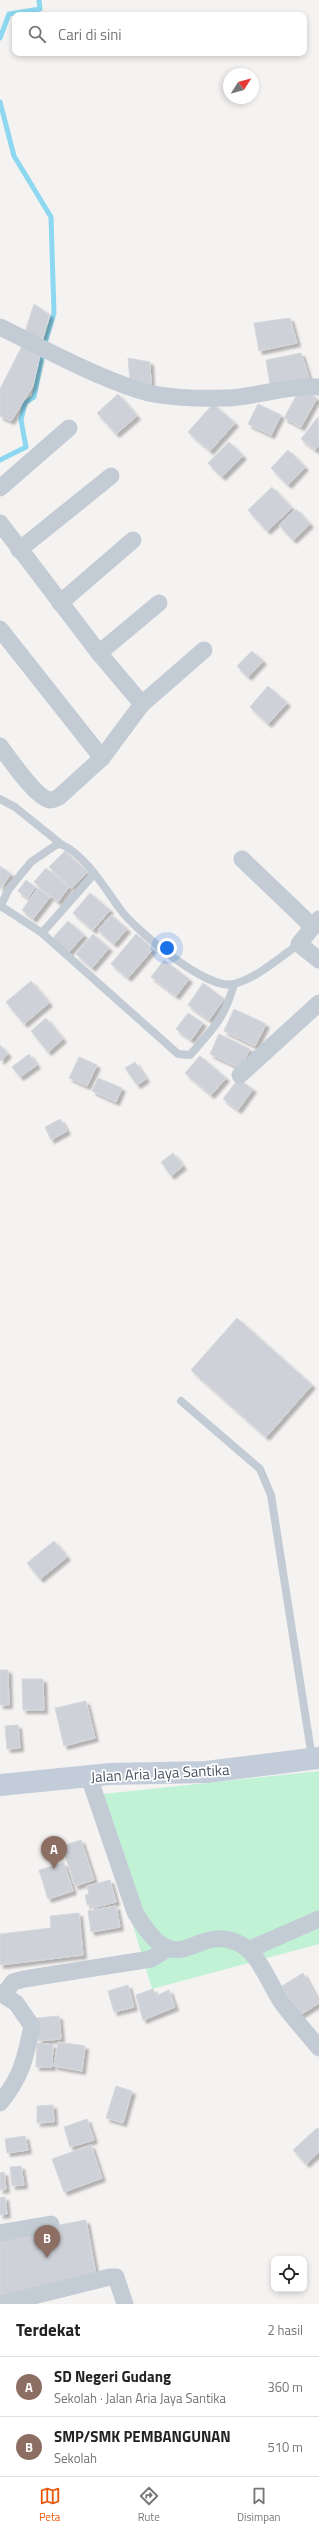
<!DOCTYPE html>
<html lang="id">
<meta charset="utf-8">
<style>
:root{--surface:#fff;--page:#f2f2f2;--text:#222;--muted:#767676;--line:#e0e0e0;--accent:#ea580c}
body{margin:0;font-family:"Titillium Web",sans-serif;background:var(--page);color:var(--text)}
.controls{position:absolute;right:12px;bottom:12px;display:grid;overflow:hidden;border-radius:8px;box-shadow:0 2px 6px #0003}
.controls button{width:36px;height:36px;display:grid;place-items:center;padding:0;border:0;border-bottom:1px solid var(--line);background:var(--surface);color:var(--text);font:20px sans-serif}
.compass{position:absolute;left:223px;top:68px;width:36px;height:36px;border-radius:50%;background:var(--surface);box-shadow:0 2px 6px #0003;rotate:53deg}
.you{position:absolute;left:167px;top:948px;width:14px;height:14px;margin:-10px;border:3px solid #fff;border-radius:50%;background:#1a73e8;box-shadow:0 0 0 6px #1a73e833}
.badge{display:grid;place-items:center;width:26px;height:26px;border-radius:50%;background:var(--accent);color:#fff;font-size:13px;font-weight:700}
.pin{position:absolute;translate:-50% -33px;filter:drop-shadow(0 1px 2px #0008)}
.pin::after{content:'';position:absolute;top:21px;width:14px;height:12px;background:inherit;clip-path:polygon(0 0,100% 0,50% 100%)}
.list{margin:0;padding:0;list-style:none}
h2{display:flex;justify-content:space-between;align-items:center;height:52px;margin:0;padding:0 16px;font-size:17px}
h2 small{font-size:13px;font-weight:400;color:var(--muted)}
.list li{display:grid;grid-template-columns:26px 1fr auto;gap:12px;align-items:center;box-sizing:border-box;height:60px;padding:0 16px;border-top:1px solid var(--line)}
.list b{display:block;font-size:15px;white-space:nowrap}
.list p{margin:0;font-size:13px;white-space:nowrap;color:var(--muted)}
.list em{font-size:13px;font-style:normal;color:var(--muted)}
.icon{flex:none;width:22px;height:22px;fill:none;stroke:currentColor;stroke-width:2;stroke-linecap:round;stroke-linejoin:round}
.map{position:relative;flex:none;width:319px;height:2304px;overflow:hidden}
.search{position:absolute;background:var(--surface);box-shadow:0 2px 6px #0003;left:12px;right:12px;top:12px;height:44px;display:flex;align-items:center;gap:10px;box-sizing:border-box;padding:0 14px;border-radius:8px;color:var(--muted);font-size:15px}
.sheet{height:172px;background:var(--surface)}
nav{display:flex;justify-content:space-around;align-items:center;box-sizing:border-box;height:56px;border-top:1px solid var(--line);background:var(--surface);font-size:11px;color:var(--muted)}
nav a{display:grid;justify-items:center;gap:2px}
nav .on{color:var(--accent)}
.map>svg:first-child{display:block}
.green{fill:#c1f2d6}
.lines{fill:none;stroke-linecap:round;stroke-linejoin:round}
.stream{stroke:#8dd8f0;stroke-width:5}
.building{fill:#ced1d7;stroke:#d6d8de;filter:url(#shadow)}
.lane{stroke:#c3ccd4;stroke-width:8}
.street{stroke:#c3ccd4;stroke-width:17}
.secondary{stroke:#c3cdd9;stroke-width:22}
.labels{text-anchor:middle;dominant-baseline:central;stroke-width:3.5;stroke-linejoin:round;paint-order:stroke}
.street-label{font-size:15px;fill:#495561;stroke:#fff}
</style>
<div class="map">
<svg width="319" height="2304" viewBox="0 0 319 2304">
<defs>
<filter id="shadow"><feDropShadow dx="3.5" dy="3.5" stdDeviation="1" flood-color="#0004"/></filter>
</defs>
<rect width="100%" height="100%" fill="#f5f2f2"/>
<path class="green" d="M319 1771V1944L152 1989 94 1795Z"/>
<g class="lines">
<g class="stream">
<path d="M0 38 9 14 40 9 39 0"/>
<path d="M0 102 14 156 51 217 54 313 44 346"/>
<path d="M0 460 26 447 21 420 25 403 34 397 42 357"/>
</g>
</g>
<g class="building">
<path d="M34 304 50 315 41 344 24 335Z"/>
<path d="M290 318 297 343 259 351 254 323Z"/>
<path d="M22 346 40 356 33 386 11 421 0 416V389Z"/>
<path d="M301 353 309 378 270 385 266 360Z"/>
<path d="M128 358 150 362 151 385 130 381Z"/>
<path d="M300 389 317 398 301 427 284 418Z"/>
<path d="M118 394 137 416 116 434 97 413Z"/>
<path d="M213 404 235 423 210 451 188 432Z"/>
<path d="M258 404 281 415 271 435 248 424Z"/>
<path d="M318 417 319 446 315 450 301 439Z"/>
<path d="M229 442 243 456 222 477 208 463Z"/>
<path d="M288 450 305 467 288 485 271 468Z"/>
<path d="M272 487 292 508 267 531 248 510Z"/>
<path d="M296 509 310 524 293 540 279 525Z"/>
<path d="M252 651 263 661 248 677 237 666Z"/>
<path d="M268 686 287 703 268 724 250 707Z"/>
<path d="M65 851 87 872 72 888 49 867Z"/>
<path d="M0 866 11 874 0 889Z"/>
<path d="M46 868 69 887 58 902 34 882Z"/>
<path d="M26 880 35 887 28 898 18 891Z"/>
<path d="M38 888 50 897 33 919 22 910Z"/>
<path d="M90 893 110 910 93 930 73 913Z"/>
<path d="M111 915 127 929 114 944 98 930Z"/>
<path d="M68 921 84 935 68 953 52 939Z"/>
<path d="M93 934 109 948 92 968 76 954Z"/>
<path d="M136 934 153 949 128 978 111 964Z"/>
<path d="M164 960 189 979 176 996 151 977Z"/>
<path d="M31 981 49 1003 24 1024 6 1002Z"/>
<path d="M203 983 224 999 209 1020 188 1005Z"/>
<path d="M234 1009 266 1024 255 1046 224 1031Z"/>
<path d="M188 1013 203 1023 191 1040 176 1029Z"/>
<path d="M46 1018 63 1039 48 1052 31 1031Z"/>
<path d="M219 1034 250 1049 240 1068 210 1054Z"/>
<path d="M0 1045 8 1054 1 1061 0 1060Z"/>
<path d="M29 1054 37 1065 20 1077 12 1067Z"/>
<path d="M200 1056 226 1078 211 1095 185 1073Z"/>
<path d="M79 1057 97 1065 87 1086 69 1078Z"/>
<path d="M135 1062 146 1079 137 1085 125 1068Z"/>
<path d="M98 1078 122 1088 116 1102 92 1091Z"/>
<path d="M238 1079 253 1089 238 1110 223 1099Z"/>
<path d="M60 1119 67 1131 51 1140 45 1127Z"/>
<path d="M173 1153 183 1166 171 1176 161 1162Z"/>
<path d="M237 1318 312 1385 266 1437 191 1370Z"/>
<path d="M54 1541 67 1557 40 1579 27 1563Z"/>
<path d="M0 1670H8L9 1705H0Z"/>
<path d="M22 1679H43L44 1710H23Z"/>
<path d="M86 1701 95 1738 64 1746 55 1708Z"/>
<path d="M18 1725 20 1748 7 1749 5 1726Z"/>
<path d="M81 1840 94 1880 75 1886 62 1846Z"/>
<path d="M64 1863 73 1891 48 1899 39 1870Z"/>
<path d="M110 1880 116 1902 92 1908 91 1904 87 1905 85 1895 89 1894 87 1886Z"/>
<path d="M116 1906 120 1927 91 1932 88 1911Z"/>
<path d="M79 1913 83 1955 0 1965V1934L51 1928 50 1916Z"/>
<path d="M303 1973 319 2003 300 2015 282 1986Z"/>
<path d="M128 1985 134 2007 114 2012 108 1991Z"/>
<path d="M153 1989 156 1996 169 1990 175 2007 143 2020 136 1995Z"/>
<path d="M59 2016 61 2039 38 2041 36 2018Z"/>
<path d="M58 2042 85 2046 82 2071 54 2066Z"/>
<path d="M37 2043 53 2045 52 2067H36Z"/>
<path d="M116 2086 132 2091 123 2123 106 2118Z"/>
<path d="M53 2105 54 2122 37 2123V2106Z"/>
<path d="M87 2119 94 2140 70 2147 64 2127Z"/>
<path d="M317 2128 319 2130V2152L306 2164 293 2150Z"/>
<path d="M25 2136 28 2150 7 2153 5 2139Z"/>
<path d="M91 2145 102 2178 64 2192 52 2159Z"/>
<path d="M21 2166 24 2185 12 2186 10 2167Z"/>
<path d="M4 2172 6 2189 0 2190V2173Z"/>
<path d="M5 2197 7 2214 0 2215V2198Z"/>
<path d="M86 2220 97 2280 0 2298V2236Z"/>
</g>
<g class="lines">
<g class="lane">
<path d="M0 799 15 807 61 844"/>
<path d="M1 906 42 933 178 1054 190 1055C212 1030 225 1018 234 984"/>
<path d="M0 907 9 889 31 862 56 845 61 844C86 856 104 887 120 909 135 930 207 991 234 984 257 978 279 958 299 944"/>
<path d="M42 933 94 874"/>
<path d="M181 1401 260 1469 271 1495 312 1758"/>
</g>
<g class="street">
<path d="M0 327C45 349 90 374 138 390 161 398 201 399 226 398 257 397 287 385 319 387"/>
<path d="M0 488 69 428"/>
<path d="M0 523 99 653 142 704 102 758 59 797C57 798 53 800 50 800 36 798 9 758 0 746"/>
<path d="M19 550 111 476"/>
<path d="M60 603 133 540"/>
<path d="M0 629 102 758"/>
<path d="M99 653 159 603"/>
<path d="M142 704 204 650"/>
<path d="M242 859 313 927"/>
<path d="M319 919 299 944 319 960"/>
<path d="M240 1075 319 1003"/>
<path d="M89 1777 135 1912C179 1989 194 1920 240 1944 258 1952 271 1987 282 2003 293 2018 307 2033 319 2048"/>
<path d="M248 1950 319 1919"/>
<path d="M0 1993 16 2003 32 2026C25 2059 22 2076 0 2103"/>
<path d="M4 1994 13 1982 24 1979 151 1959 167 1949"/>
<path d="M0 2233 51 2224"/>
<path d="M1 2304 110 2277H116L125 2304"/>
</g>
<path class="secondary" d="M0 1785 110 1774 206 1772 319 1758"/>
</g>
<g class="labels">
<g class="street-label">
<text transform="translate(160 1773) rotate(-3)">Jalan Aria Jaya Santika</text>
</g>
</g>
</svg>
<div class="controls">
<button><svg class="icon" aria-label="locate" viewBox="0 0 24 24"><circle cx="12" cy="12" r="6"/><path d="M12 2v4M12 18v4M2 12h4M18 12h4"/></svg></button>
</div>
<svg class="compass" viewBox="-18 -18 36 36"><path d="M0-13l5 13h-10z" fill="#e53935"/><path d="M0 13l5-13h-10z" fill="#767676"/></svg>
<div class="you"></div>
<div class="pin badge" style="left:54px;top:1869px;background:#8d6e63">A</div>
<div class="pin badge" style="left:47px;top:2258px;background:#8d6e63">B</div>
<div class="search"><svg class="icon" aria-label="search" viewBox="0 0 24 24"><circle cx="10" cy="10" r="6"/><path d="M15 15l6 6"/></svg>Cari di sini</div>
</div>
<section class="sheet">
<h2>Terdekat<small>2 hasil</small></h2>
<ul class="list">
<li><span class="badge" style="background:#8d6e63">A</span><div><b>SD Negeri Gudang</b><p>Sekolah · Jalan Aria Jaya Santika</p></div><em>360 m</em></li>
<li><span class="badge" style="background:#8d6e63">B</span><div><b>SMP/SMK PEMBANGUNAN</b><p>Sekolah</p></div><em>510 m</em></li>
</ul>
</section>
<nav>
<a class="on"><svg class="icon" aria-label="map" viewBox="0 0 24 24"><path d="M3 6l6-2 6 2 6-2v14l-6 2-6-2-6 2zM9 4v14M15 6v14"/></svg>Peta</a>
<a><svg class="icon" aria-label="directions" viewBox="0 0 24 24"><path d="M12 3l9 9-9 9-9-9zM9 14v-3h6M13 9l2 2-2 2"/></svg>Rute</a>
<a><svg class="icon" aria-label="saved" viewBox="0 0 24 24"><path d="M7 4h10v16l-5-4-5 4z"/></svg>Disimpan</a>
</nav>
